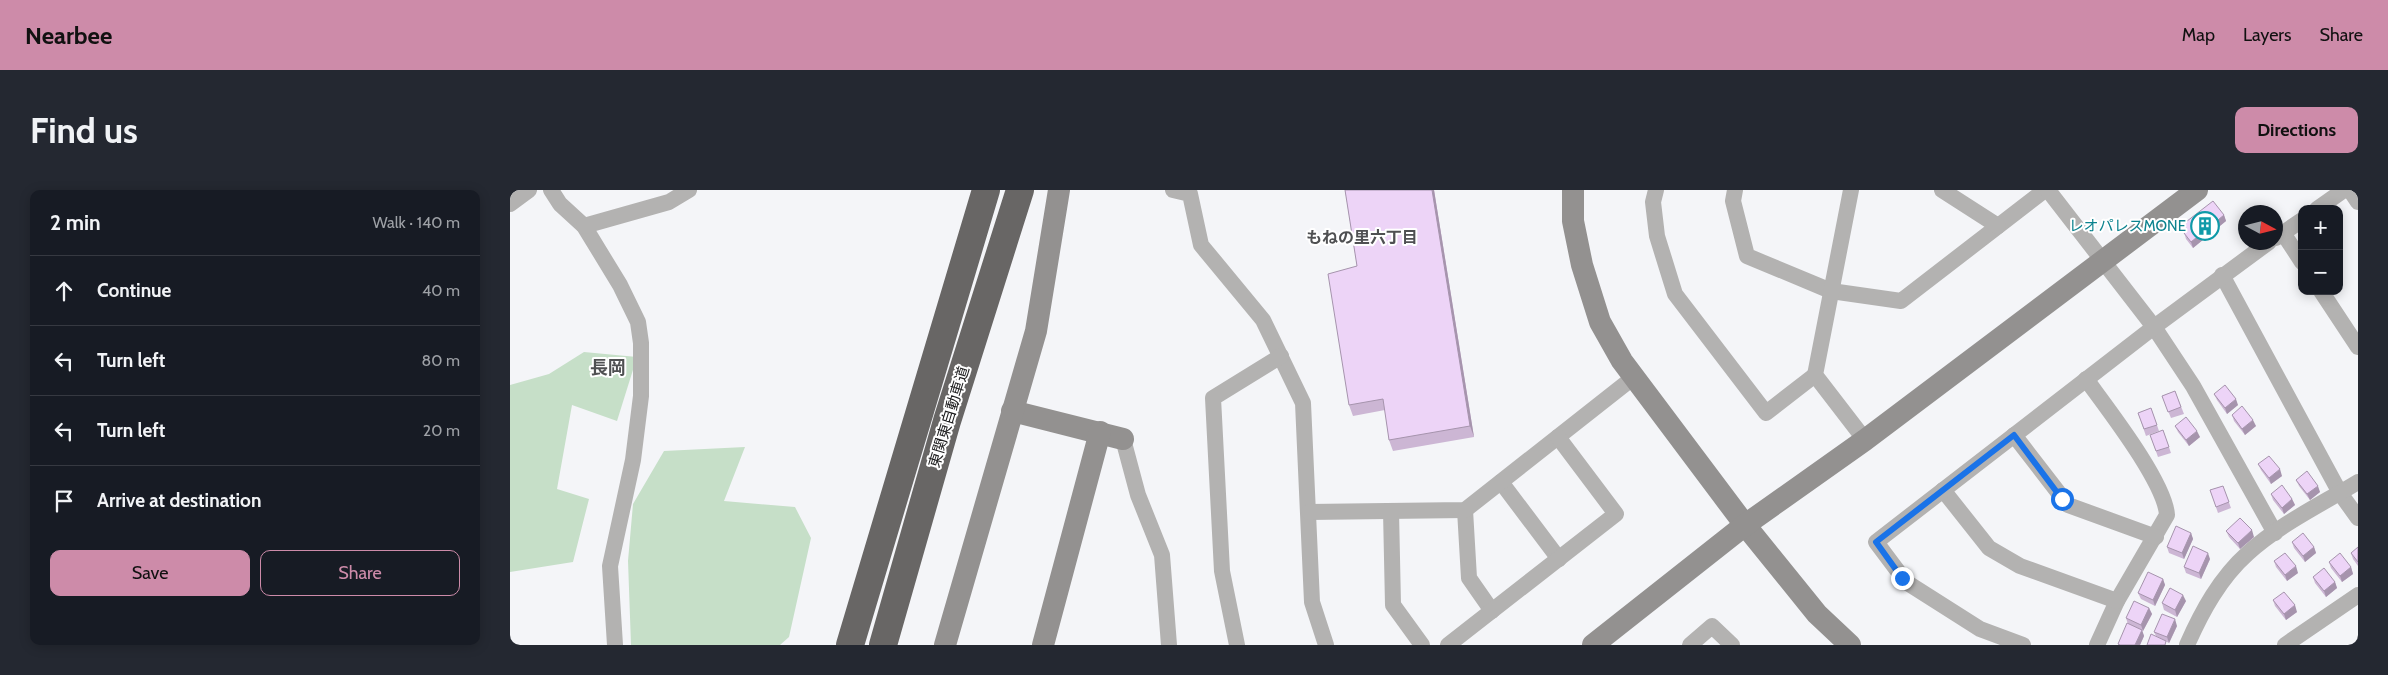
<!DOCTYPE html>
<meta charset="utf-8">
<style>
:root{--surface:#171b24;--page:#242831;--text:#f1f3f6;--muted:#9ea1a6;--line:#363941;--accent:#cd8ba9}
body{margin:0;font-family:Cabin,"Noto Sans JP",sans-serif;background:var(--page);color:var(--text)}
.controls{position:absolute;right:15px;top:15px;display:grid;overflow:hidden;border-radius:10px;box-shadow:0 2px 12px #0003}
.controls button{width:45px;height:45px;display:grid;place-items:center;padding:0;border:0;border-bottom:1px solid var(--line);background:var(--surface);color:var(--text);font:25px sans-serif}
.compass{position:absolute;left:1728px;top:15px;width:45px;height:45px;border-radius:50%;background:var(--surface);box-shadow:0 2px 12px #0003;rotate:97deg}
.stop{position:absolute;width:15px;height:15px;margin:-11px;border:4px solid #1a73e8;border-radius:50%;background:#fff}
.stop.end{background:#1a73e8;border-color:#fff;box-shadow:0 1px 5px #0008}
.list{margin:0;padding:0;list-style:none}
h2{display:flex;justify-content:space-between;align-items:center;height:65px;margin:0;padding:0 20px;font-size:21px}
h2 small{font-size:16px;font-weight:400;color:var(--muted)}
.list li{display:grid;grid-template-columns:32px 1fr auto;gap:15px;align-items:center;box-sizing:border-box;height:70px;padding:0 20px;border-top:1px solid var(--line)}
.list b{display:block;font-size:19px;white-space:nowrap}
.list em{font-size:16px;font-style:normal;color:var(--muted)}
.actions{display:flex;gap:10px;padding:15px 20px}
.actions a{flex:1;padding:11px 0;border:1px solid var(--accent);border-radius:10px;text-align:center;font-size:18px;color:var(--accent)}
.actions .main{background:var(--accent);color:#111}
.icon{flex:none;width:28px;height:28px;fill:none;stroke:currentColor;stroke-width:2;stroke-linecap:round;stroke-linejoin:round}
.map{position:relative;flex:none;width:1848px;height:455px;overflow:hidden;border-radius:10px}
header{display:flex;align-items:center;gap:30px;box-sizing:border-box;height:70px;padding:0 25px;background:var(--accent);color:#111}
header strong{font-size:24px}
nav{display:flex;gap:28px;margin-inline-start:auto;font-size:18px}
.intro{display:flex;align-items:center;justify-content:space-between;box-sizing:border-box;height:120px;padding:0 30px}
h1{margin:0;font-size:35px}
.button{padding:12px 22px;border-radius:10px;background:var(--accent);color:#111;font-size:18px;font-weight:700}
main{display:flex;gap:30px;padding:0 30px}
aside{flex:1;background:var(--surface);border-radius:10px;box-shadow:0 2px 12px #0003}
.map>svg:first-child{display:block}
.green{fill:#c6dfc8}
.lines{fill:none;stroke-linecap:round;stroke-linejoin:round}
.street{stroke:#b3b2b1;stroke-width:16}
.secondary{stroke:#939190;stroke-width:22}
.highway{stroke:#686665;stroke-width:28}
.wall{fill:#ccb6d4}
.shaded-wall{fill:#a694ad}
.building{fill:#edd4f7;stroke:#a694ad}
.route{stroke:#1a73e8;stroke-width:6}
.labels{text-anchor:middle;dominant-baseline:central;stroke-width:4;stroke-linejoin:round;paint-order:stroke}
.culture-label{font-size:15px;fill:#0d838f;stroke:#fff;text-anchor:end}
.street-label{font-size:15px;fill:#202021;stroke:#fff}
.neighbourhood-label{font-size:16px;font-weight:bold;fill:#4f5052;stroke:#fff}
.quarter-label{font-size:18px;font-weight:bold;fill:#4f5052;stroke:#fff}
</style>
<header>
<strong>Nearbee</strong>
<nav><a>Map</a><a>Layers</a><a>Share</a></nav>
</header>
<div class="intro"><h1>Find us</h1><a class="button">Directions</a></div>
<main>
<aside>
<h2>2 min<small>Walk · 140 m</small></h2>
<ul class="list">
<li><svg class="icon" aria-label="ahead" viewBox="0 0 24 24"><path d="M12 20V5M6 11l6-6 6 6"/></svg><div><b>Continue</b></div><em>40 m</em></li>
<li><svg class="icon" aria-label="left" viewBox="0 0 24 24"><path d="M17 20v-9H6M10 6l-5 5 5 5"/></svg><div><b>Turn left</b></div><em>80 m</em></li>
<li><svg class="icon" aria-label="left" viewBox="0 0 24 24"><path d="M17 20v-9H6M10 6l-5 5 5 5"/></svg><div><b>Turn left</b></div><em>20 m</em></li>
<li><svg class="icon" aria-label="arrive" viewBox="0 0 24 24"><path d="M6 21V4h12l-3 4 3 4H6"/></svg><div><b>Arrive at destination</b></div></li>
</ul>
<div class="actions"><a class="main">Save</a><a>Share</a></div>
</aside>
<div class="map">
<svg width="1848" height="455" viewBox="0 0 1848 455">
<rect width="100%" height="100%" fill="#f4f5f8"/>
<g class="green">
<path d="M74 162 127 167 107 231 62 215 47 299 79 309 63 372 0 382V195L39 184Z"/>
<path d="M235 257 214 311 285 317 301 348 279 447 270 455H121L118 371 123 314 154 261Z"/>
</g>
<g class="lines">
<g class="street">
<path d="M41 0 50 14 74 36 110 95 128 132 131 153V206L123 270 100 376 105 455"/>
<path d="M663 0 680 4 691 55 753 130 793 213 802 412 816 455"/>
<path d="M1146 0 1143 12 1147 46 1165 104 1256 223 1305 185"/>
<path d="M1225 0 1223 11 1237 66 1321 101 1391 111 1535 0"/>
<path d="M1341 0 1305 185 1355 250"/>
<path d="M1432 0 1488 36"/>
<path d="M1538 0 1644 137 1683 196 1765 343"/>
<path d="M1840 0 1848 12"/>
<path d="M0 14 19 0"/>
<path d="M1807 19 1834 0"/>
<path d="M74 36 159 12 179 0"/>
<path d="M1773 43 1792 72"/>
<path d="M1766 48 1792 30"/>
<path d="M1712 85 1830 303 1848 328"/>
<path d="M1811 101 1848 157"/>
<path d="M1576 189C1597 218 1655 292 1657 325L1607 411 1587 455"/>
<path d="M1504 245 1558 315 1646 347"/>
<path d="M613 249 628 305 652 365 659 455"/>
<path d="M991 292 1049 369"/>
<path d="M1433 300 1479 358 1510 376 1607 411"/>
<path d="M955 320 959 388 982 421"/>
<path d="M881 321 883 415 912 455"/>
<path d="M799 322 955 320 1124 187"/>
<path d="M727 455 712 381 703 208 771 166"/>
<path d="M938 455 1106 324 1048 247"/>
<path d="M1180 455 1202 436 1222 455"/>
<path d="M1513 455 1470 439 1396 392 1366 352 1644 137 1759 52"/>
<path d="M1677 455C1692 421 1710 388 1738 363 1770 334 1812 314 1848 292"/>
<path d="M1775 455 1848 405"/>
</g>
<g class="secondary">
<path d="M1063 0V31L1072 75 1090 132 1112 171 1235 335 1307 424 1340 455"/>
<path d="M502 221 613 249"/>
<path d="M435 455 526 141 549 0"/>
<path d="M533 455 590 242"/>
<path d="M1083 455 1235 335 1355 250 1687 0"/>
</g>
<g class="highway">
<path d="M340 455 476 0"/>
<path d="M373 455 437 231 510 0"/>
</g>
</g>
<g class="wall">
<path d="M835 0H924L964 247 883 261 879 250 875 220 843 226 839 215 847 76Z"/>
<path d="M1714 25 1716 31 1683 58 1676 49 1672 35Z"/>
<path d="M1665 201 1674 224 1661 228 1652 206Z"/>
<path d="M1704 204 1728 215 1717 224 1707 210Z"/>
<path d="M1641 218 1649 241 1636 246 1628 223Z"/>
<path d="M1722 225 1746 236 1735 245 1724 231Z"/>
<path d="M1665 236 1690 247 1679 256 1668 242Z"/>
<path d="M1653 240 1661 263 1648 267 1640 245Z"/>
<path d="M1748 274 1772 286 1761 294 1751 280Z"/>
<path d="M1786 290 1810 302 1800 310 1789 296Z"/>
<path d="M1713 296 1721 318 1708 323 1700 300Z"/>
<path d="M1761 304 1782 309 1785 315 1774 324 1763 310Z"/>
<path d="M1716 341 1744 347 1730 359 1719 347Z"/>
<path d="M1681 343 1683 349 1674 369 1659 363 1657 357Z"/>
<path d="M1782 352 1804 357 1806 363 1795 372 1784 358Z"/>
<path d="M1848 357V376L1843 369 1841 363Z"/>
<path d="M1700 369 1691 389 1676 383 1674 377Z"/>
<path d="M1764 371 1788 383 1777 391 1766 377Z"/>
<path d="M1819 372 1841 377 1843 384 1832 392 1821 378Z"/>
<path d="M1803 387 1825 392 1827 398 1816 407 1805 393Z"/>
<path d="M1653 389 1655 395 1645 416 1631 409 1628 403Z"/>
<path d="M1763 410 1787 422 1776 430 1765 416Z"/>
<path d="M1676 411 1667 427 1654 420 1652 413Z"/>
<path d="M1639 418 1642 424 1633 441 1632 440 1634 446 1630 455H1608V454L1618 434 1616 428Z"/>
<path d="M1667 436 1659 453 1646 446 1644 442Z"/>
</g>
<g class="shaded-wall">
<path d="M922 0H924L964 247 960 236Z"/>
<path d="M1714 25 1716 31 1683 58 1681 52Z"/>
<path d="M1726 209 1728 215 1717 224 1715 218Z"/>
<path d="M1743 230 1746 236 1735 245 1732 239Z"/>
<path d="M1687 241 1690 247 1679 256 1676 250Z"/>
<path d="M1770 279 1772 286 1761 294 1759 288Z"/>
<path d="M1808 296 1810 302 1800 310 1797 304Z"/>
<path d="M1782 309 1785 315 1774 324 1772 318Z"/>
<path d="M1742 340 1744 347 1730 359 1728 353Z"/>
<path d="M1681 343 1683 349 1674 369 1672 363Z"/>
<path d="M1804 357 1806 363 1795 372 1793 366Z"/>
<path d="M1698 363 1700 369 1691 389 1689 383Z"/>
<path d="M1786 376 1788 383 1777 391 1775 385Z"/>
<path d="M1841 377 1843 384 1832 392 1830 386Z"/>
<path d="M1653 389 1655 395 1645 416 1643 410Z"/>
<path d="M1825 392 1827 398 1816 407 1814 401Z"/>
<path d="M1673 405 1676 411 1667 427 1665 420Z"/>
<path d="M1785 415 1787 422 1776 430 1774 424Z"/>
<path d="M1639 418 1642 424 1633 441 1631 435Z"/>
<path d="M1665 429 1667 436 1659 453 1657 447Z"/>
<path d="M1632 440 1634 446 1630 455H1625Z"/>
</g>
<g class="building">
<path d="M835 0H922L960 236 879 250 873 209 839 215 818 84 847 76Z"/>
<path d="M1703 11 1714 25 1681 52 1674 43 1677 41 1672 35Z"/>
<path d="M1715 195 1726 209 1715 218 1704 204Z"/>
<path d="M1665 201 1671 217 1658 222 1652 206Z"/>
<path d="M1732 216 1743 230 1732 239 1722 225Z"/>
<path d="M1641 218 1647 235 1634 239 1628 223Z"/>
<path d="M1676 227 1687 241 1676 250 1665 236Z"/>
<path d="M1653 240 1659 257 1646 261 1640 245Z"/>
<path d="M1759 266 1770 279 1759 288 1748 274Z"/>
<path d="M1797 281 1808 296 1797 304 1786 290Z"/>
<path d="M1772 295 1782 309 1772 318 1761 304Z"/>
<path d="M1713 296 1719 312 1706 317 1700 300Z"/>
<path d="M1730 328 1742 340 1728 353 1716 341Z"/>
<path d="M1666 336 1681 343 1672 363 1657 357Z"/>
<path d="M1793 343 1804 357 1793 366 1782 352Z"/>
<path d="M1683 356 1698 363 1689 383 1674 377Z"/>
<path d="M1848 357V372L1841 363Z"/>
<path d="M1775 363 1786 376 1775 385 1764 371Z"/>
<path d="M1830 363 1841 377 1830 386 1819 372Z"/>
<path d="M1814 378 1825 392 1814 401 1803 387Z"/>
<path d="M1638 382 1653 389 1643 410 1628 403Z"/>
<path d="M1660 398 1673 405 1665 420 1652 413Z"/>
<path d="M1774 402 1785 415 1774 424 1763 410Z"/>
<path d="M1624 411 1639 418 1631 435 1616 428Z"/>
<path d="M1652 424 1665 429 1657 447 1644 442Z"/>
<path d="M1617 433 1632 440 1625 455H1610L1608 454Z"/>
<path d="M1641 444 1656 451 1655 455H1637Z"/>
</g>
<g class="lines">
<path class="route" d="M1392 388 1366 352 1504 245 1552 309"/>
</g>
<defs>
<symbol id="building-ring" viewBox="-11 -11 22 22"><circle r="9.5" fill="#fff" stroke="#0f9aa8" stroke-width="1.5"/><path d="M-4-6H4V6H1V3H-1V6H-4ZM-2.5-4.3h1.7v1.8h-1.7ZM.8-4.3h1.7v1.8H.8ZM-2.5-1h1.7V.8h-1.7ZM.8-1h1.7V.8H.8Z" fill="#0f9aa8"/></symbol>
</defs>
<g fill-rule="evenodd">
<use href="#building-ring" x="1679" y="20" width="32" height="32"/>
</g>
<g class="labels">
<g class="culture-label">
<text x="1676" y="36">レオパレスMONE</text>
</g>
<g class="street-label">
<text transform="translate(439 227) rotate(-73)">東関東自動車道</text>
</g>
<g class="neighbourhood-label">
<text x="852" y="47">もねの里六丁目</text>
</g>
<g class="quarter-label">
<text x="98" y="178">長岡</text>
</g>
</g>
</svg>
<div class="controls">
<button>+</button>
<button>−</button>
</div>
<svg class="compass" viewBox="-18 -18 36 36"><path d="M0-13l5 13h-10z" fill="#e53935"/><path d="M0 13l5-13h-10z" fill="#9ea1a6"/></svg>
<div class="stop" style="left:1552px;top:309px"></div>
<div class="stop end" style="left:1392px;top:388px"></div>
</div>
</main>
